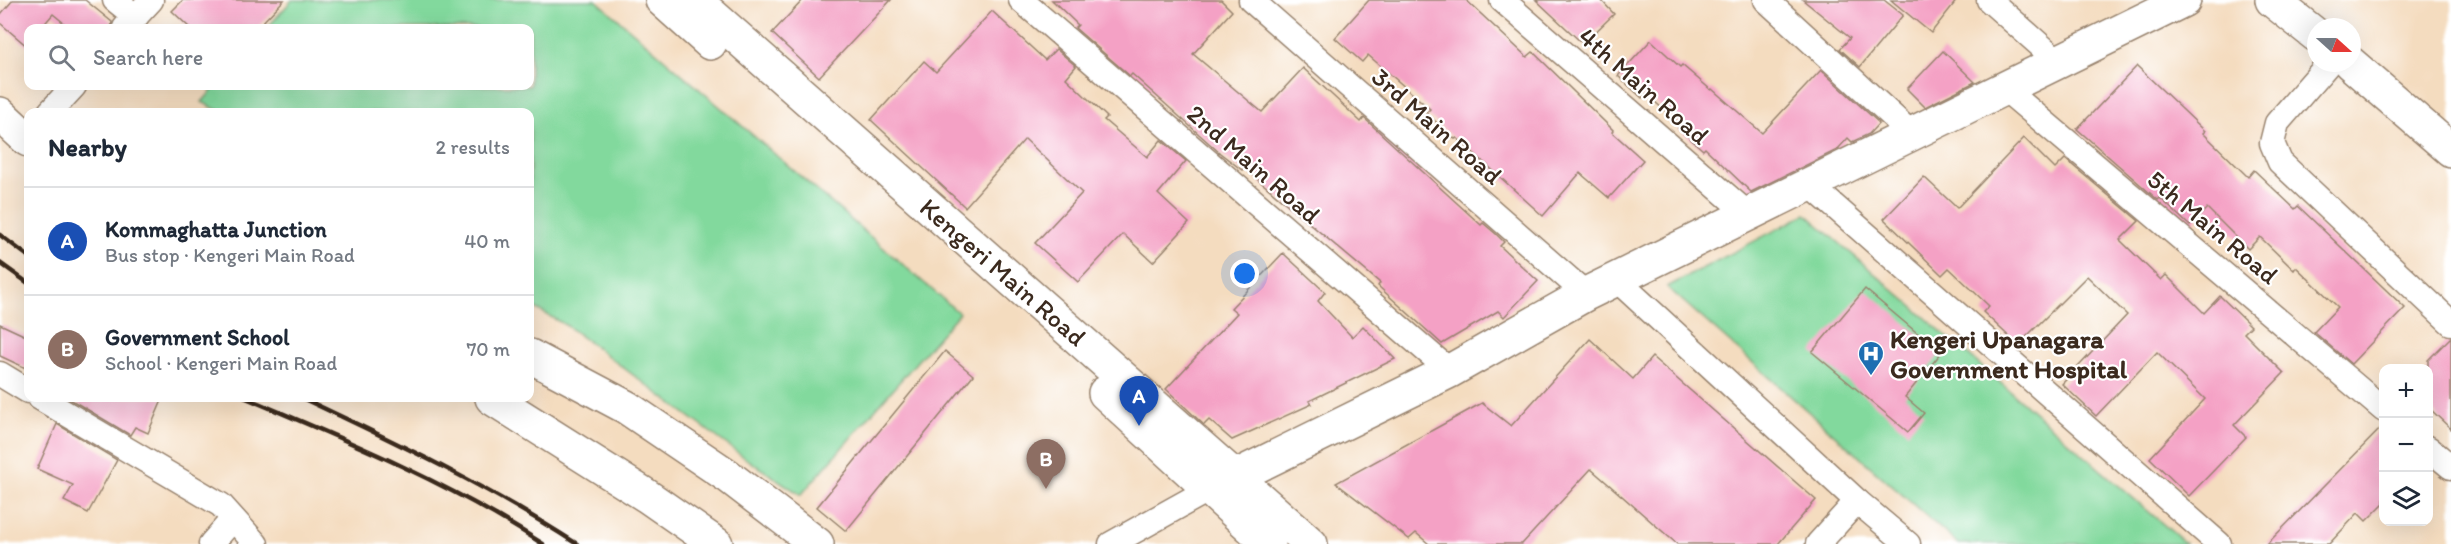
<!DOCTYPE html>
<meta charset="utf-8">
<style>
:root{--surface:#fff;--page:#f2f2f3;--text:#1f2937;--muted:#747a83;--line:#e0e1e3;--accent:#ea580c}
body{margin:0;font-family:Itim,sans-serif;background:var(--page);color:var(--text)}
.controls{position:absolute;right:18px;bottom:18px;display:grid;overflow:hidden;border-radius:12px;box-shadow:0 6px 24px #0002}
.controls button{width:54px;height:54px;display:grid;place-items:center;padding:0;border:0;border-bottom:2px solid var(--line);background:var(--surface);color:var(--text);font:30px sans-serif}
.compass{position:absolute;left:2307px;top:18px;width:54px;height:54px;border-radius:50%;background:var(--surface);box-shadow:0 6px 24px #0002;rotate:111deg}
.you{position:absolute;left:1245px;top:274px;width:21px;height:21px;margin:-15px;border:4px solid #fff;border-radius:50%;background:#1a73e8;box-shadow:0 0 0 9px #1a73e833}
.badge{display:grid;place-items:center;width:39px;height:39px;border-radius:50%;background:var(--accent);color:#fff;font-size:20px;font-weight:700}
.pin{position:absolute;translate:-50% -50px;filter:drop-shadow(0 2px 3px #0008)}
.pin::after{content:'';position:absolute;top:32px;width:21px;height:18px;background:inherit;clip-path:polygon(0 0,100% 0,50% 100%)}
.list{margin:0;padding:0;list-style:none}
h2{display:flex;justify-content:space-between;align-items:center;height:78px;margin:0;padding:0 24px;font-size:26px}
h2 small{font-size:20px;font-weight:400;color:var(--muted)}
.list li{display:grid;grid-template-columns:39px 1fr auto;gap:18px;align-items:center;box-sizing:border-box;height:108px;padding:0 24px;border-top:2px solid var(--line)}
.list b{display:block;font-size:22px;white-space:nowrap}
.list p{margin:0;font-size:20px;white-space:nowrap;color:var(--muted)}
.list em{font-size:20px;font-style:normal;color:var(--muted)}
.icon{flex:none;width:33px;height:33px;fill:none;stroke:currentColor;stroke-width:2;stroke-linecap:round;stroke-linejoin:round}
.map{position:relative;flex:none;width:2451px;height:544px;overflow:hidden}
.search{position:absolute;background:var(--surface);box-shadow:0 6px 24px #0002;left:24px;top:24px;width:510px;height:66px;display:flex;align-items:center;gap:15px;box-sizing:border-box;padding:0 21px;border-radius:12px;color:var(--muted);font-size:22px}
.panel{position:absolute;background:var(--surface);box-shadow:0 6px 24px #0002;left:24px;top:108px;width:510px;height:294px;border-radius:12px}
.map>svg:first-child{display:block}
.green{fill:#82d99d;stroke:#5e825e;stroke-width:1.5}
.building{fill:#f4a1c5}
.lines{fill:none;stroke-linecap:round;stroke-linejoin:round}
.street-casing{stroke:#98836e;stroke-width:27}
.secondary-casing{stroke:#98836e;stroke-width:36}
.primary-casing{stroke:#98836e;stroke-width:36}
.street{stroke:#fff;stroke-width:24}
.secondary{stroke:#fff;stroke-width:33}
.primary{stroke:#fff;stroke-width:33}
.rail{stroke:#3b2a1e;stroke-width:4.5}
.labels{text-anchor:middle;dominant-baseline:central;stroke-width:4.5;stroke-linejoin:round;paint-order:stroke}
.street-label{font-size:26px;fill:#3b2a1e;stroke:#fff}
.poi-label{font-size:26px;font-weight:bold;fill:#3b2a1e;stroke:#fff;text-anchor:start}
</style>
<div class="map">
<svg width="2451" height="544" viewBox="0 0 2451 544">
<rect width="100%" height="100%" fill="#fff"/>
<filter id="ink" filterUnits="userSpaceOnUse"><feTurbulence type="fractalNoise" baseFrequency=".0167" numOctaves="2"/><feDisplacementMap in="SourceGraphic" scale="12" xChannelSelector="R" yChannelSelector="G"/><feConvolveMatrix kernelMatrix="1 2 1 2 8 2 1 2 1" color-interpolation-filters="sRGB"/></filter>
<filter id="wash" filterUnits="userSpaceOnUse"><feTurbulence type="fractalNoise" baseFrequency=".008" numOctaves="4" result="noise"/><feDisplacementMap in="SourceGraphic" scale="24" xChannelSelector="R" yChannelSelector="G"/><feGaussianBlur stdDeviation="1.35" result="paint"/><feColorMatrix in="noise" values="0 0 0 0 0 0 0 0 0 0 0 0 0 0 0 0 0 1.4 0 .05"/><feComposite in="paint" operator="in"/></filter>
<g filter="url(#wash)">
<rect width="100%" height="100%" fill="#f4dcbf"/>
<g class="green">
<path d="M292 0H596L959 313 801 495 749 461 567 326 530 305V112H221L202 102 216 86H530V28H267Z"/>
<path d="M1806 214 2186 544H1958L1667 287Z"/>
</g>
<g id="blocks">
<g class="building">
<path d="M13 0H85L112 22 111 28H70L53 14 41 28H28V47L0 23V15Z"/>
<path d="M183 0H284L257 28H190L172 11Z"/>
<path d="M803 0H891L819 77 772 33Z"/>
<path d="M1052 0H1221L1232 11 1193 54 1262 112 1303 68 1361 122 1364 118 1481 225 1483 223 1496 234 1504 242 1500 246 1538 281 1504 317 1498 311 1442 344 1378 286 1380 283 1244 168 1242 170 1220 153 1132 74 1130 76 1075 28 1078 25Z"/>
<path d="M1369 0H1466L1527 57 1533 52 1613 130 1612 132 1643 160 1609 198 1580 173 1543 216 1457 138 1455 139 1426 113 1430 109 1368 55 1362 62 1335 38Z"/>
<path d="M1536 0H1601L1614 14 1583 44Z"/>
<path d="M1803 0H1884L1903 15 1860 67 1840 49 1850 38Z"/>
<path d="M1891 0H1957L1931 33Z"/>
<path d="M992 11 1045 60 1056 49 1076 66 1066 78 1107 117 1104 120 1147 157 1161 140 1186 161 1158 194 1189 223 1153 262 1123 234 1078 282 1035 243 1082 193 1025 139 965 207 871 120 924 61 936 72Z"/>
<path d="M1651 40 1680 67 1682 65 1711 90 1712 89 1762 133 1821 70 1879 123 1869 134 1852 142 1848 138 1837 150 1751 192 1705 148 1703 150 1678 128 1681 125 1646 94 1642 98 1618 76Z"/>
<path d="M1943 51 1975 82 1925 107 1907 89Z"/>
<path d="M2137 66 2205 131 2203 133 2248 177 2254 170 2295 209 2298 206 2405 308 2351 364 2314 332 2338 307 2296 267 2294 270 2260 237 2248 249 2207 208 2190 226 2160 198 2158 200 2077 129Z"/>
<path d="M2024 138 2055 169 2065 159 2139 221 2120 240 2161 280 2166 275 2204 313 2220 296 2251 326 2244 333 2284 373 2234 425 2246 437 2189 496 2150 458 2205 399 2157 352 2096 416 2062 384 2127 315 2087 276 2018 345 1983 312 1989 306 1949 268 1942 275 1884 219 1924 177 1957 208Z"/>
<path d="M1283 253 1325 292 1318 301 1352 337 1363 326 1395 359 1309 401 1312 404 1232 440 1209 420 1204 425 1166 389 1237 313 1231 308Z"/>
<path d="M1865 289 1941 353 1905 397 1924 413 1908 432 1812 352Z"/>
<path d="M0 324 28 337V369L0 356Z"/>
<path d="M2451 337V429L2428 407V360Z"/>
<path d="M1590 339 1633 379 1652 357 1816 500 1778 544H1677L1591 469 1522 544H1429L1416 533 1409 539 1336 483 1482 403 1511 426Z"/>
<path d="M945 351 973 375 846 531 817 507Z"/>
<path d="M68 398H163L148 433 135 427 130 435Z"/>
<path d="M57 424 117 460 88 513 64 501 73 485 37 469Z"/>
<path d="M2384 425V503L2366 521 2358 513 2329 544H2267Z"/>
</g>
</g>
</g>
<g filter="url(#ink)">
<use href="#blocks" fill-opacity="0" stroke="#98836e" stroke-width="1.5"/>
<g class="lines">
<defs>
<g id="street">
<path d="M115 0 136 17"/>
<path d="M1021 0 1450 371"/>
<path d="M1251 0 1586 294"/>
<path d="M1502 0 1749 215"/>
<path d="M1766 0 1912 134"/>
<path d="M1989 0 2059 62"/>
<path d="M125 28 151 0"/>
<path d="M2329 63 2277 123 2272 143 2280 162 2451 323"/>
<path d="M2005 89 2384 410"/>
<path d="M50 112 74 86"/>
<path d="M1810 185 2219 544"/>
<path d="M1617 280 1857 501 1818 544"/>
<path d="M0 374 28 391"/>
<path d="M40 398 221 505 256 544"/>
<path d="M2428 448 2451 467"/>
<path d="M1857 501 1908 544"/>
<path d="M211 544 233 519"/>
<path d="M1111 544 1208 490"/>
</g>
<g id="secondary">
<path d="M2272 0 2316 35"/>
<path d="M2350 63 2451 150"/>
<path d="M0 114 28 140"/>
<path d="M530 356 626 407 728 476 817 544"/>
<path d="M492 398 647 496 716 544"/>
<path d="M1210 489 1450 371 1586 294 2184 0"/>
</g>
<g id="primary">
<path d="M662 0 710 43"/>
<path d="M695 0 1311 544"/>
<path d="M1105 393 1269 544"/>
</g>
</defs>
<use href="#street" class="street-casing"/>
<use href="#secondary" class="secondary-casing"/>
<use href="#primary" class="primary-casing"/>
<use href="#street" class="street"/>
<use href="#secondary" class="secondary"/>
<use href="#primary" class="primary"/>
<g class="rail">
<path d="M0 235 28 256"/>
<path d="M0 263 28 283"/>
<path d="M246 398C348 441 450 483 543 544"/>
<path d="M302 398C396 442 489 487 577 544"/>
</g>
</g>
</g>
<defs>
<symbol id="hospital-pin" viewBox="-11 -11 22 30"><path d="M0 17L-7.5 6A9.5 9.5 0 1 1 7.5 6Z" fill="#1f6fb2" stroke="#fff"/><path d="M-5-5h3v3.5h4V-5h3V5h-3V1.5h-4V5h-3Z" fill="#fff"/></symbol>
</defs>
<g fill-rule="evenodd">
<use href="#hospital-pin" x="1856" y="339" width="30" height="40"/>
</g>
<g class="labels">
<g class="street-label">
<text transform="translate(1644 86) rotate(41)">4th Main Road</text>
<text transform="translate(1437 126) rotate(41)">3rd Main Road</text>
<text transform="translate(1254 164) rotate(41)">2nd Main Road</text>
<text transform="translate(2213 227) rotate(40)">5th Main Road</text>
<text transform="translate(1003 272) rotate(41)">Kengeri Main Road</text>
</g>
<g class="poi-label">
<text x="1890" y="339">Kengeri Upanagara<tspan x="1890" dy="30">Government Hospital</tspan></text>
</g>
</g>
</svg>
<div class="controls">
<button>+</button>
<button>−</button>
<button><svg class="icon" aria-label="layers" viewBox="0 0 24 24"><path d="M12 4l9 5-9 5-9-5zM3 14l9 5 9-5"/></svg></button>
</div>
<svg class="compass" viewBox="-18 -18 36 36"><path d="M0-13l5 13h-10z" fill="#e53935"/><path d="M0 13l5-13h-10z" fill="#747a83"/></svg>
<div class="you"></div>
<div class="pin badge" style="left:1139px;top:426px;background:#1a4fb4">A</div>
<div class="pin badge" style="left:1046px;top:489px;background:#8d6e63">B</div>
<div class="search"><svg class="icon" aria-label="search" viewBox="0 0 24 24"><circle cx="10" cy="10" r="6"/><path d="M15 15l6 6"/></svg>Search here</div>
<section class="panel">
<h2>Nearby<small>2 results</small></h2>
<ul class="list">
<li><span class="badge" style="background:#1a4fb4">A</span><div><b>Kommaghatta Junction</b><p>Bus stop · Kengeri Main Road</p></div><em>40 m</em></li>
<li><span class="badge" style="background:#8d6e63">B</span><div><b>Government School</b><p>School · Kengeri Main Road</p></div><em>70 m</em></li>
</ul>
</section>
</div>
